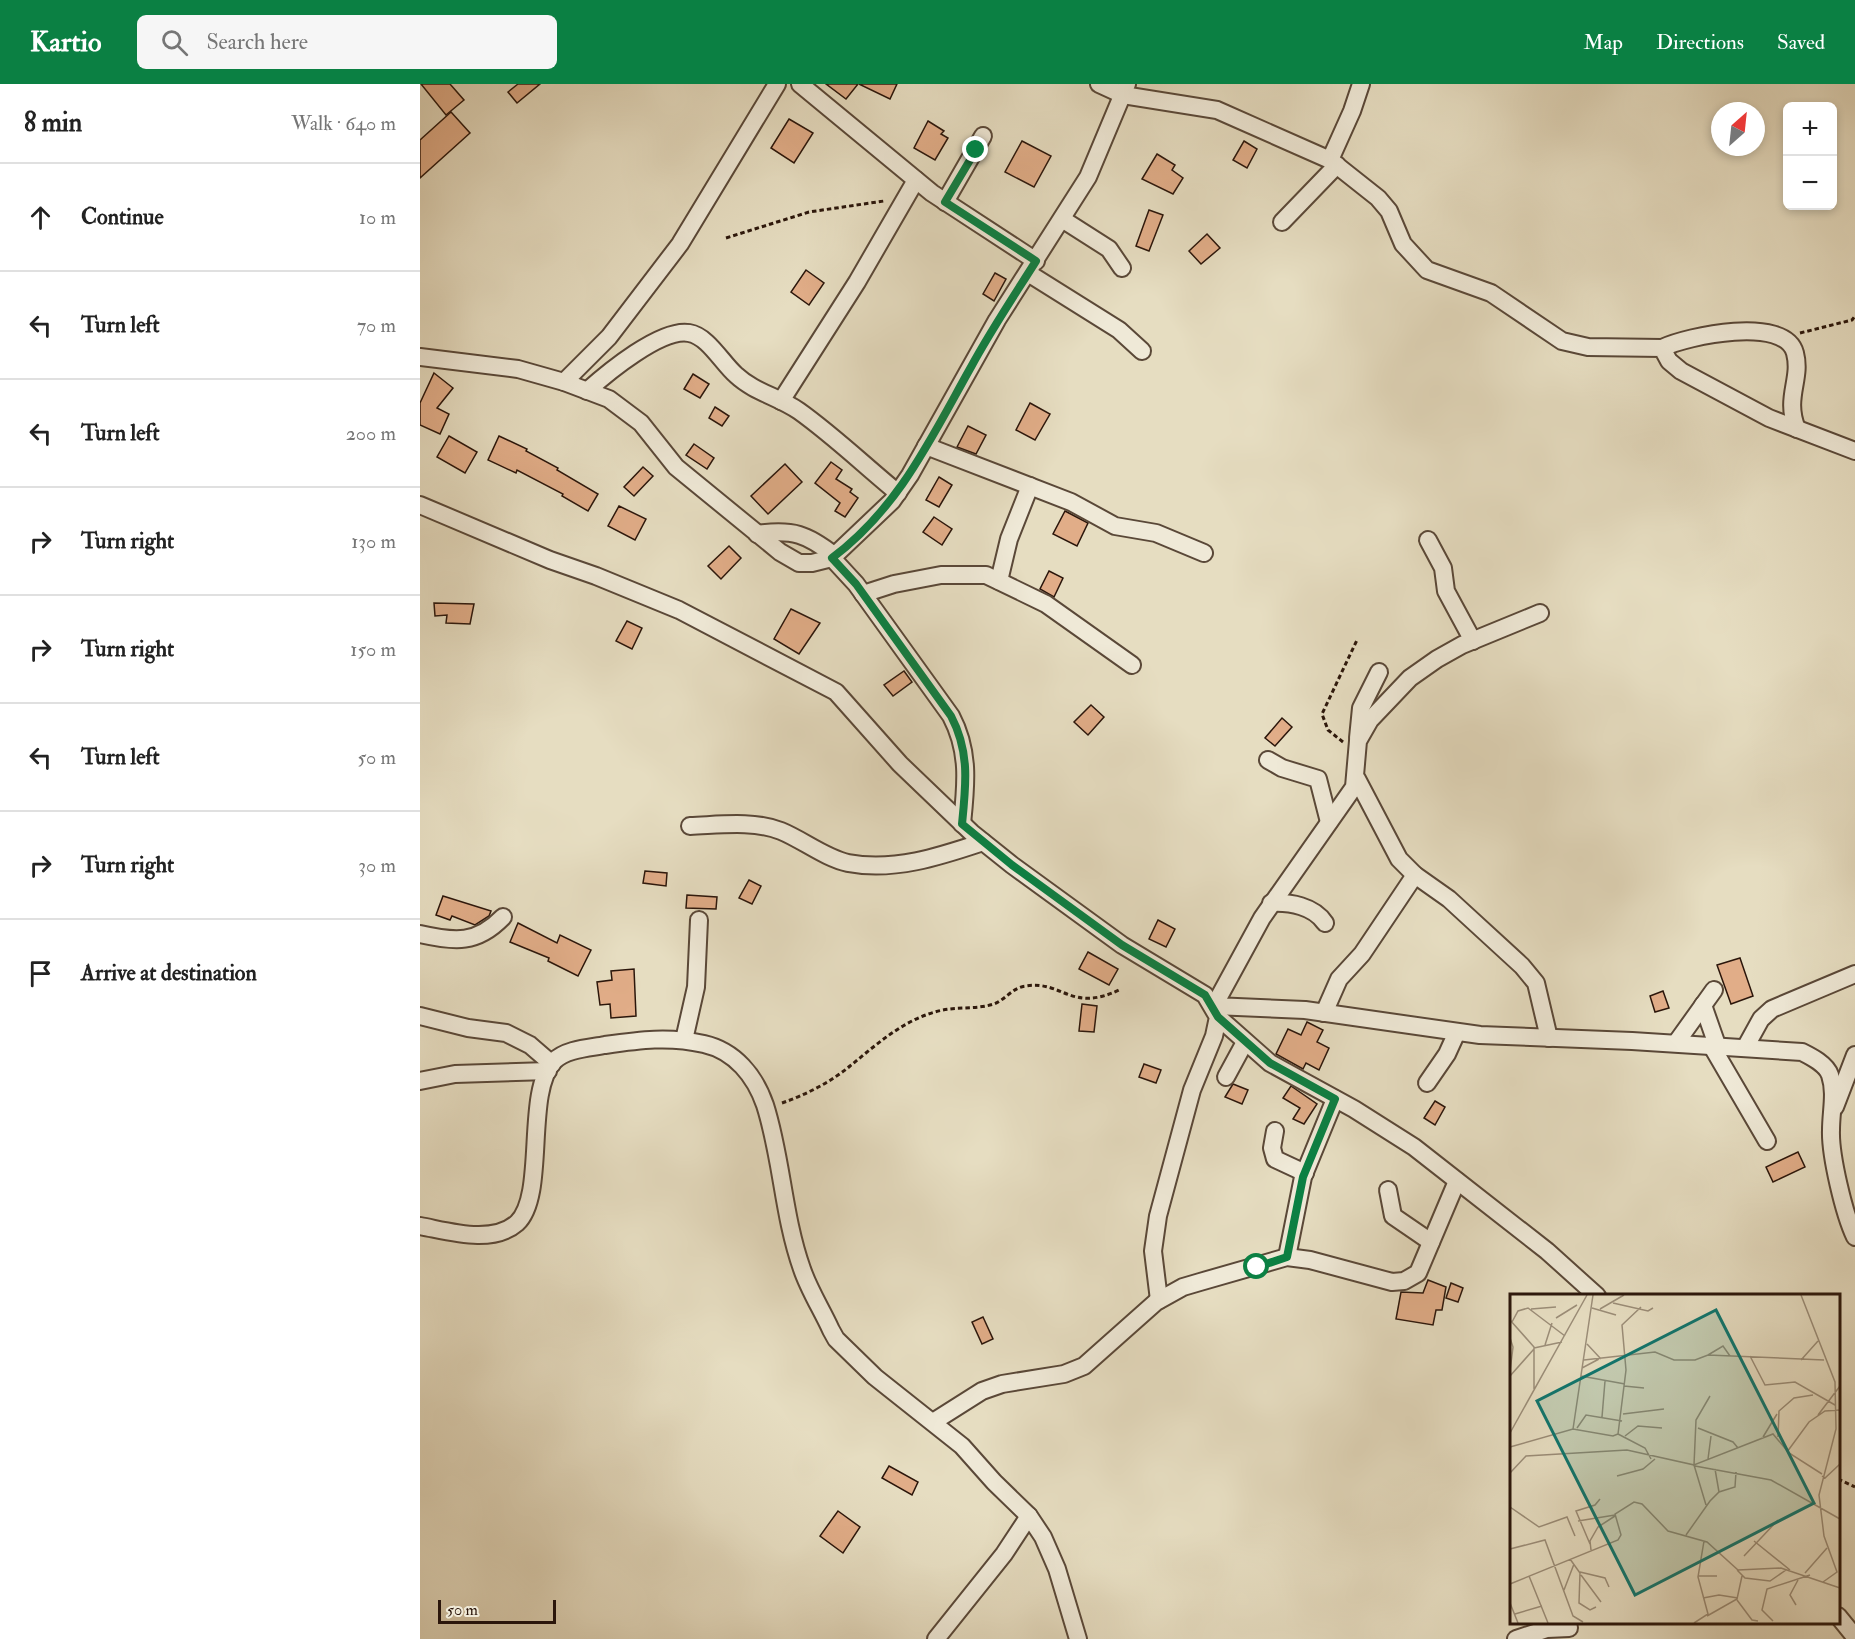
<!DOCTYPE html>
<meta charset="utf-8">
<style>
:root{--surface:#fff;--page:#f6f6f6;--text:#222;--muted:#767676;--line:#e0e0e0;--accent:#0b8043}
body{margin:0;font-family:"IM FELL Double Pica",serif;background:var(--page);color:var(--text)}
.controls{position:absolute;right:18px;top:18px;display:grid;overflow:hidden;border-radius:9px;box-shadow:0 3px 9px #0003}
.controls button{width:54px;height:54px;display:grid;place-items:center;padding:0;border:0;border-bottom:2px solid var(--line);background:var(--surface);color:var(--text);font:30px sans-serif}
.compass{position:absolute;left:1291px;top:18px;width:54px;height:54px;border-radius:50%;background:var(--surface);box-shadow:0 3px 9px #0003;rotate:27deg}
.scale{position:absolute;left:18px;bottom:15px;width:118px;box-sizing:border-box;padding-left:6px;border:3px solid #2b160b;border-top:0;font-size:16px;line-height:21px;white-space:nowrap;color:#2b160b;-webkit-text-stroke:4px #efe9d7;paint-order:stroke}
.stop{position:absolute;width:18px;height:18px;margin:-14px;border:4px solid #0b8043;border-radius:50%;background:#fff}
.stop.end{background:#0b8043;border-color:#fff;box-shadow:0 2px 6px #0008}
.list{margin:0;padding:0;list-style:none}
h2{display:flex;justify-content:space-between;align-items:center;height:78px;margin:0;padding:0 24px;font-size:26px}
h2 small{font-size:20px;font-weight:400;color:var(--muted)}
.list li{display:grid;grid-template-columns:39px 1fr auto;gap:18px;align-items:center;box-sizing:border-box;height:108px;padding:0 24px;border-top:2px solid var(--line)}
.list b{display:block;font-size:22px;white-space:nowrap}
.list em{font-size:20px;font-style:normal;color:var(--muted)}
.icon{flex:none;width:33px;height:33px;fill:none;stroke:currentColor;stroke-width:2;stroke-linecap:round;stroke-linejoin:round}
.map{position:relative;flex:none;width:1435px;height:1555px;overflow:hidden}
header{display:flex;align-items:center;gap:36px;box-sizing:border-box;height:84px;padding:0 30px;background:var(--accent);color:#fff}
header strong{font-size:28px}
nav{display:flex;gap:33px;margin-inline-start:auto;font-size:21px}
.search{width:420px;height:54px;background:var(--page);display:flex;align-items:center;gap:15px;box-sizing:border-box;padding:0 21px;border-radius:9px;color:var(--muted);font-size:22px}
main{display:flex}
aside{flex:1;background:var(--surface)}
.map>svg:first-child{display:block}
.building{fill:#e1ad88;stroke:#2b160b;stroke-width:1.5}
.lines{fill:none;stroke-linecap:round;stroke-linejoin:round}
.street-casing{stroke:#5a4838;stroke-width:20}
.path{stroke:#2b160b;stroke-width:3;stroke-dasharray:4.5 3;stroke-linecap:butt}
.street{stroke:#efe9d7;stroke-width:16}
.route{stroke:#0b8043;stroke-width:8}
.inset-road{fill:none;stroke:#9b8d78;stroke-width:1.5}
.view{fill:#0f766e;fill-opacity:0.15;stroke:#0f766e;stroke-width:3}
.inset-edge{fill:none;stroke:#2b160b;stroke-width:3}
</style>
<header>
<strong>Kartio</strong>
<div class="search"><svg class="icon" aria-label="search" viewBox="0 0 24 24"><circle cx="10" cy="10" r="6"/><path d="M15 15l6 6"/></svg>Search here</div>
<nav><a>Map</a><a>Directions</a><a>Saved</a></nav>
</header>
<main>
<aside>
<h2>8 min<small>Walk · 640 m</small></h2>
<ul class="list">
<li><svg class="icon" aria-label="ahead" viewBox="0 0 24 24"><path d="M12 20V5M6 11l6-6 6 6"/></svg><div><b>Continue</b></div><em>10 m</em></li>
<li><svg class="icon" aria-label="left" viewBox="0 0 24 24"><path d="M17 20v-9H6M10 6l-5 5 5 5"/></svg><div><b>Turn left</b></div><em>70 m</em></li>
<li><svg class="icon" aria-label="left" viewBox="0 0 24 24"><path d="M17 20v-9H6M10 6l-5 5 5 5"/></svg><div><b>Turn left</b></div><em>200 m</em></li>
<li><svg class="icon" aria-label="right" viewBox="0 0 24 24"><path d="M7 20v-9h11M14 6l5 5-5 5"/></svg><div><b>Turn right</b></div><em>130 m</em></li>
<li><svg class="icon" aria-label="right" viewBox="0 0 24 24"><path d="M7 20v-9h11M14 6l5 5-5 5"/></svg><div><b>Turn right</b></div><em>150 m</em></li>
<li><svg class="icon" aria-label="left" viewBox="0 0 24 24"><path d="M17 20v-9H6M10 6l-5 5 5 5"/></svg><div><b>Turn left</b></div><em>50 m</em></li>
<li><svg class="icon" aria-label="right" viewBox="0 0 24 24"><path d="M7 20v-9h11M14 6l5 5-5 5"/></svg><div><b>Turn right</b></div><em>30 m</em></li>
<li><svg class="icon" aria-label="arrive" viewBox="0 0 24 24"><path d="M6 21V4h12l-3 4 3 4H6"/></svg><div><b>Arrive at destination</b></div></li>
</ul>
</aside>
<div class="map">
<svg width="1435" height="1555" viewBox="0 0 1435 1555">
<rect width="100%" height="100%" fill="#e6ddc1"/>
<filter id="stains"><feTurbulence type="fractalNoise" baseFrequency=".00333" numOctaves="4"/><feColorMatrix values="0 0 0 0 .2 0 0 0 0 .09 0 0 0 0 .02 0 0 0 .5 -.17"/></filter>
<radialGradient id="worn" r=".72"><stop offset=".6" stop-color="#630" stop-opacity="0"/><stop offset="1" stop-color="#630" stop-opacity=".3"/></radialGradient>
<g class="building">
<path d="M1 0H30L44 16 26 31Z"/>
<path d="M98 0H120L97 19 88 8Z"/>
<path d="M406 0H438L426 15Z"/>
<path d="M439 0H477L470 15Z"/>
<path d="M31 28 50 49 0 94V56Z"/>
<path d="M369 35 393 49 374 79 351 64Z"/>
<path d="M508 37 524 47 521 50 528 54 515 76 494 64Z"/>
<path d="M602 57 631 72 614 103 585 88Z"/>
<path d="M824 57 837 65 827 84 813 76Z"/>
<path d="M737 70 755 81 752 86 763 94 753 110 722 95Z"/>
<path d="M729 126 743 131 729 167 716 162Z"/>
<path d="M787 150 800 164 781 180 769 167Z"/>
<path d="M386 186 404 199 389 221 371 208Z"/>
<path d="M575 189 586 195 574 217 563 210Z"/>
<path d="M14 289 33 304 17 324 29 330 20 350 0 341V319Z"/>
<path d="M273 290 289 300 280 314 264 305Z"/>
<path d="M610 319 630 330 615 356 596 346Z"/>
<path d="M295 323 309 332 302 342 289 334Z"/>
<path d="M548 342 566 351 556 370 537 363Z"/>
<path d="M29 352 57 368 45 389 17 373Z"/>
<path d="M79 352 107 365 106 367 138 384 137 386 178 410 168 427 142 412 143 410 97 386 96 389 68 376Z"/>
<path d="M274 360 294 374 287 385 266 371Z"/>
<path d="M411 378 422 386 416 395 432 405 430 408 438 414 425 433 415 427 420 419 395 399Z"/>
<path d="M365 380 382 398 348 430 331 412Z"/>
<path d="M223 383 233 392 214 412 204 403Z"/>
<path d="M519 393 532 401 519 423 506 416Z"/>
<path d="M199 422 226 435 215 456 188 442Z"/>
<path d="M645 427 668 439 657 462 633 450Z"/>
<path d="M514 433 532 445 522 461 503 448Z"/>
<path d="M309 462 321 474 301 495 288 482Z"/>
<path d="M629 487 643 494 634 513 620 505Z"/>
<path d="M14 519 54 520 50 540 26 539 27 531 15 532Z"/>
<path d="M371 525 400 539 379 570 354 555Z"/>
<path d="M207 537 222 544 212 565 196 557Z"/>
<path d="M484 587 492 598 473 612 464 601Z"/>
<path d="M671 621 684 633 668 651 654 638Z"/>
<path d="M862 634 872 643 855 662 845 654Z"/>
<path d="M225 787 247 789 246 802 223 799Z"/>
<path d="M329 796 341 802 332 820 319 814Z"/>
<path d="M267 811 297 813 296 825 266 824Z"/>
<path d="M23 812 71 827 69 832 55 841 32 832 30 836 16 831Z"/>
<path d="M738 836 755 845 746 863 729 855Z"/>
<path d="M98 839 137 859 140 851 171 866 158 892 128 877 129 874 90 858Z"/>
<path d="M668 868 698 885 689 901 659 885Z"/>
<path d="M1320 874 1333 912 1311 920 1297 881Z"/>
<path d="M214 885 216 932 191 934 190 920 180 921 177 898 192 896 191 887Z"/>
<path d="M1243 907 1249 924 1235 928 1230 912Z"/>
<path d="M662 920 677 922 674 948 659 947Z"/>
<path d="M887 938 903 946 897 958 909 964 899 986 886 979 883 985 856 970 868 945 881 951Z"/>
<path d="M724 980 741 986 736 999 719 993Z"/>
<path d="M813 1000 828 1006 822 1020 805 1013Z"/>
<path d="M871 1002 897 1020 884 1040 873 1035 880 1024 863 1014Z"/>
<path d="M1015 1017 1025 1023 1015 1041 1004 1034Z"/>
<path d="M1378 1068 1385 1083 1353 1098 1346 1083Z"/>
<path d="M1008 1196 1026 1203 1022 1226H1016L1013 1241 976 1235 981 1208 1003 1209Z"/>
<path d="M1031 1199 1043 1204 1038 1218 1026 1214Z"/>
<path d="M563 1233 573 1255 562 1260 552 1238Z"/>
<path d="M469 1382 498 1398 492 1411 462 1394Z"/>
<path d="M418 1427 440 1443 423 1469 400 1452Z"/>
</g>
<g class="lines">
<defs>
<g id="street">
<path d="M380 0 512 109 616 177"/>
<path d="M679 0 703 11 797 26 910 76 958 114 969 127 983 160 1007 186 1071 209 1142 257 1168 263 1242 264 1249 277 1261 287 1349 334 1435 367"/>
<path d="M910 76 932 27 941 0"/>
<path d="M525 118 563 52"/>
<path d="M642 135 689 165 702 184"/>
<path d="M862 138 917 81"/>
<path d="M608 189 699 246 722 267"/>
<path d="M1242 264C1267 252 1365 231 1375 269 1382 296 1364 313 1377 345"/>
<path d="M0 273 98 285 144 298 189 315 221 339 256 383 360 468 379 479H392L412 474 472 417 490 391 577 236 668 93 707 0"/>
<path d="M144 298 189 253 260 160 357 0"/>
<path d="M167 307C187 289 241 244 269 249 288 252 302 279 316 291 334 308 359 313 379 327 414 352 445 382 478 409"/>
<path d="M361 317 437 198 496 96"/>
<path d="M506 362 651 418 695 442 736 449 784 469"/>
<path d="M0 421 130 476 176 492 259 526 416 608 480 680 552 749 592 781 702 861 785 911 798 933 794 952 772 1006 738 1132 733 1167 739 1216"/>
<path d="M337 450C373 445 387 450 415 472"/>
<path d="M1008 456 1023 484 1026 507 1053 557"/>
<path d="M412 474 436 500 531 632C550 668 546 701 542 740"/>
<path d="M579 497 589 455 610 402"/>
<path d="M443 510 474 500 521 491H566L626 520 712 581"/>
<path d="M1120 529 1042 561 1017 575 990 594 950 636 938 657 934 703 842 834 794 922 885 926 1060 951 1212 957 1382 968C1392 973 1406 980 1410 991 1416 1009 1411 1027 1411 1046 1410 1071 1424 1130 1435 1153"/>
<path d="M938 654 941 624 959 588"/>
<path d="M848 676 862 684 898 695 909 738"/>
<path d="M937 695 979 775 995 791 1029 815 1102 882 1116 899 1129 954"/>
<path d="M270 742C299 741 333 736 361 747 383 756 405 774 428 779 474 788 521 772 563 758"/>
<path d="M851 819C870 818 894 822 905 839"/>
<path d="M0 850C35 858 57 860 83 833"/>
<path d="M1283 921 1297 961"/>
<path d="M904 929 919 895 942 870 995 791"/>
<path d="M0 932 48 944 86 949 110 961 132 980"/>
<path d="M798 933 850 979 934 1025 994 1063 1127 1167 1177 1212"/>
<path d="M264 956 276 903 279 836"/>
<path d="M1256 959 1294 906"/>
<path d="M1291 961 1347 1057"/>
<path d="M1325 964 1341 935 1352 925 1435 890"/>
<path d="M806 993 825 958"/>
<path d="M0 997 35 990 128 987"/>
<path d="M1007 999 1027 970 1037 948"/>
<path d="M1415 1023 1435 971"/>
<path d="M855 1047 852 1064 855 1075 885 1089"/>
<path d="M968 1106 973 1132 1011 1158"/>
<path d="M0 1142C28 1147 72 1161 97 1139 127 1111 104 1008 134 977 146 965 169 964 185 961 220 956 249 952 284 960 315 967 335 992 345 1021 362 1074 363 1132 382 1185 389 1206 402 1226 411 1246L416 1255 455 1293 542 1362 574 1398 609 1432 623 1453 637 1485 658 1555"/>
<path d="M867 1173 883 1093 915 1015"/>
<path d="M513 1338 562 1307 582 1300 644 1290 664 1282 736 1218 763 1203 780 1198 867 1173 890 1176 972 1198 984 1197 998 1189 1037 1097"/>
<path d="M1418 1532 1435 1553"/>
<path d="M516 1555 584 1470 609 1432"/>
<path d="M1096 1555 1127 1545 1149 1544"/>
</g>
</defs>
<use href="#street" class="street-casing"/>
<g class="path">
<path d="M306 154 389 128 464 117"/>
<path d="M1380 249 1432 236 1435 232"/>
<path d="M923 658 908 646 902 630 937 556"/>
<path d="M362 1019C385 1011 411 998 430 982 456 961 482 937 515 928 534 922 555 926 574 920 585 916 593 903 606 902 642 896 651 929 699 906"/>
<path d="M1418 1395 1435 1403"/>
</g>
<use href="#street" class="street"/>
</g>
<g class="lines">
<path class="route" d="M556 66 525 118 616 177C594 212 571 246 551 283 511 354 479 424 412 474L436 500 531 632C550 668 546 701 542 740L592 781 702 861 785 911 798 933 850 979 915 1015 883 1093 867 1173 837 1183"/>
</g>
<g transform="translate(1090 1210)">
<rect width="330" height="330" fill="#e6ddc1"/>
<path class="inset-road" d="M291 1 325 88 326 135 309 201 314 242 327 278 313 288M103 9 138 17 143 14M82 14 106 21M21 15 46 13M90 15 114 1M46 24 67 11M0 26 24 53V95M2 28 8 17 18 14 55 42M0 44 3 53 0 77M77 50 91 65M35 51 42 29M24 54 52 48M198 61 213 52 220 62M240 62 255 91 285 88 325 111M74 66 145 58 164 66H185L198 61 314 66M291 66 308 47M72 74 89 65M0 82 24 55M71 82 115 90M114 92 134 94M200 102 186 126 184 171 263 140 279 159 312 180M113 120 154 115M308 121 330 92M92 123 95 87M67 134 76 121 112 127M188 134 223 148 228 154M63 135 83 1M0 139 77 1M108 140 135 154 141 165M115 142 128 132 152 134M253 143 267 120M268 143 269 117 284 104 303 101M0 153 63 135 103 142 108 140 116 76 112 31 131 13M277 158 299 128 315 117 330 116M198 165 201 142M185 172 261 186 330 225M205 175 209 198M0 179 16 162 117 156 184 171 196 211M107 182 133 175 145 165M312 182 315 184 330 170M0 213 29 233 57 223 65 242M68 227 105 221M176 241 200 207 209 198 225 193 226 178M244 247 280 276M80 250 66 217 85 211 90 205M0 255 35 246 63 322 73 328M81 256 80 247 88 233 105 222M234 262 268 226M60 265 70 279 69 309 80 316 86 313M227 276 235 284 260 287 276 276M70 278 95 284 99 293M295 279 317 254M71 281 91 308M19 282 38 329M188 282H207M0 290 108 246 111 241 105 220 124 208 132 210 158 237 197 248 228 276 271 274 330 294M54 296 64 270M193 304 209 301 228 304M227 306 242 326 248 327M0 309 8 329M286 311 280 301 288 286M5 320 32 312M197 322 227 305 232 282M263 327 252 316 257 295 300 281M184 329 198 320 188 283 194 247"/>
<path class="view" d="M206 16 304 209 125 301 27 107Z"/>
<rect width="330" height="330" class="inset-edge"/>
</g>
<rect width="100%" height="100%" filter="url(#stains)"/>
<rect width="100%" height="100%" fill="url(#worn)"/>
</svg>
<div class="controls">
<button>+</button>
<button>−</button>
</div>
<svg class="compass" viewBox="-18 -18 36 36"><path d="M0-13l5 13h-10z" fill="#e53935"/><path d="M0 13l5-13h-10z" fill="#767676"/></svg>
<div class="scale">50 m</div>
<div class="stop" style="left:837px;top:1183px"></div>
<div class="stop end" style="left:556px;top:66px"></div>
</div>
</main>
